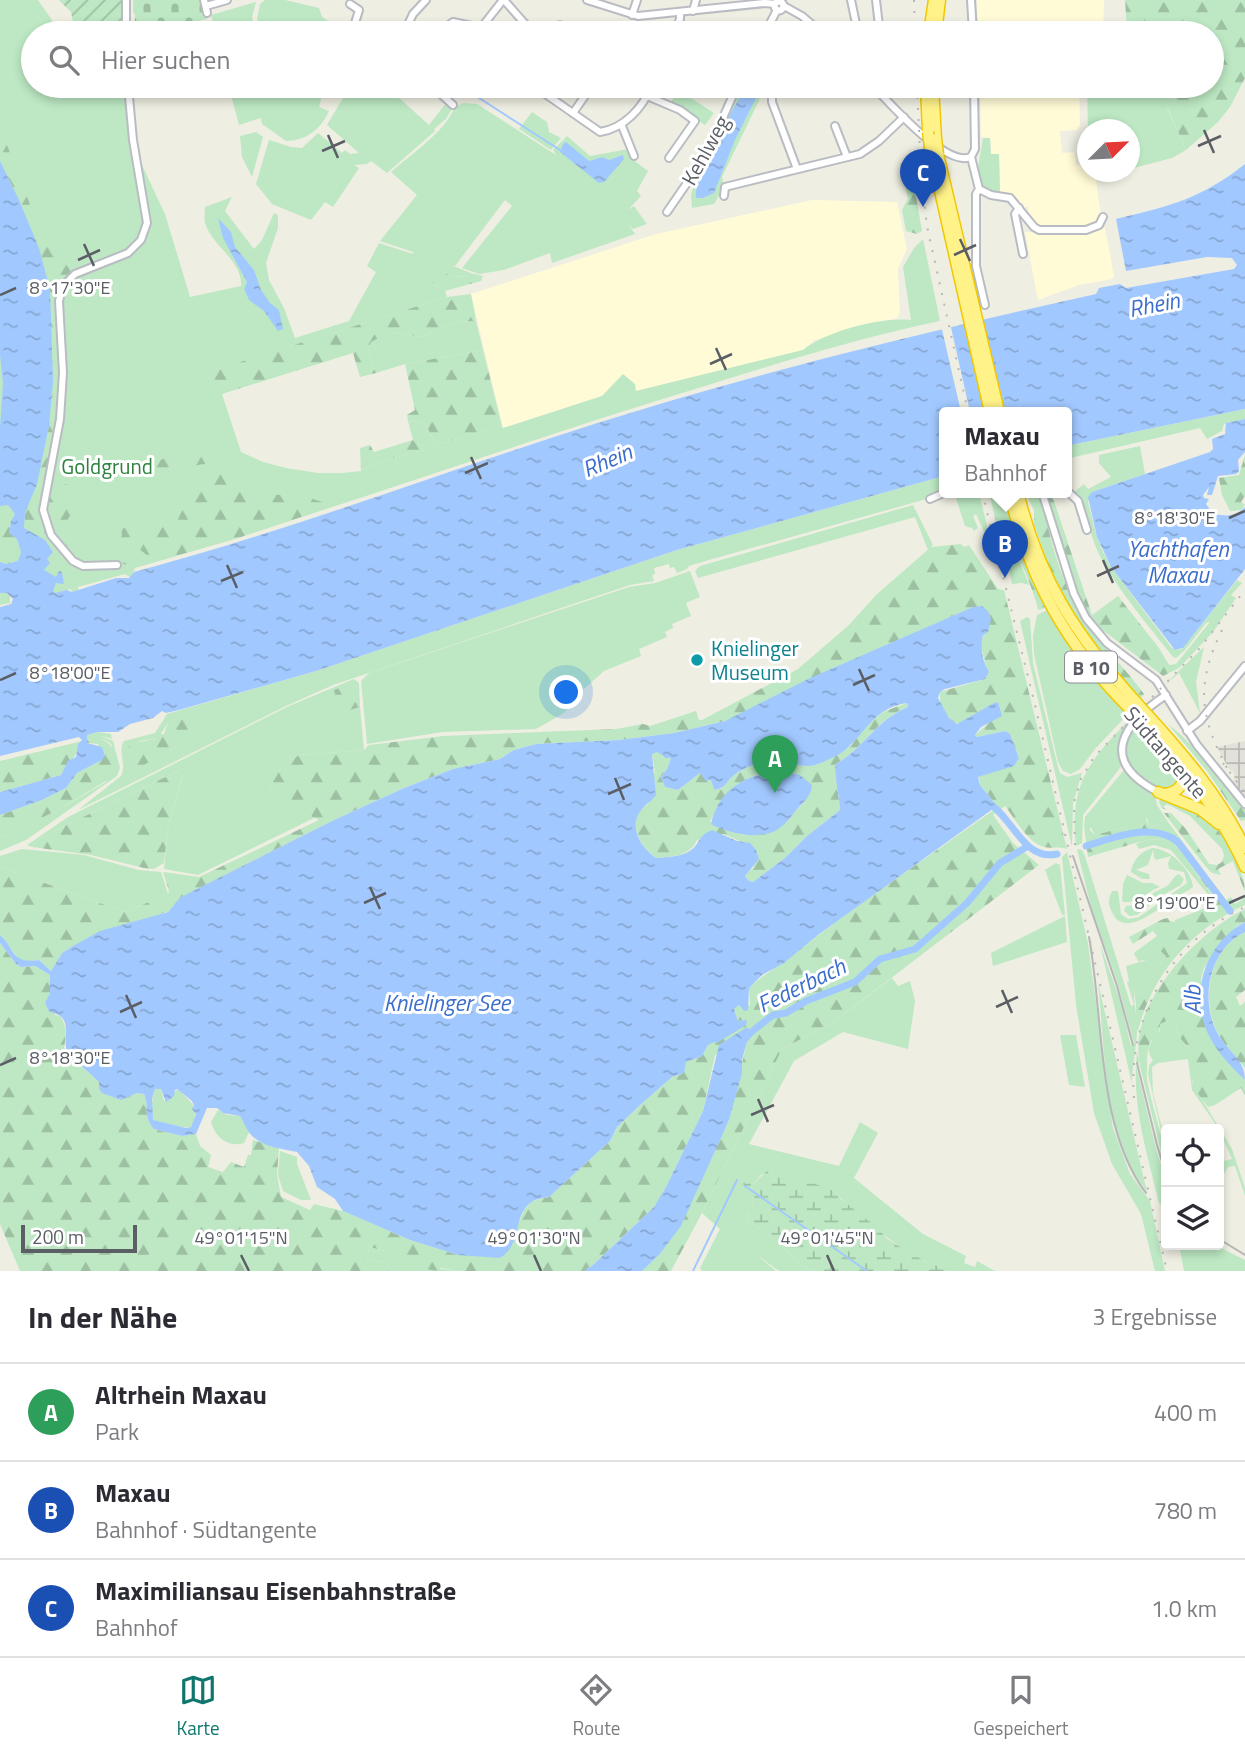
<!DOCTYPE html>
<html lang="de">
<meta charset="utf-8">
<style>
:root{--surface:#fff;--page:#f2f2f3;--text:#2b2b33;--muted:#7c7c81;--line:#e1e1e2;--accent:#0f766e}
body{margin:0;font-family:"Titillium Web",sans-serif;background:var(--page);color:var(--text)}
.controls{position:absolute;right:21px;bottom:21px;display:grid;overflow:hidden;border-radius:7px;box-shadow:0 4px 10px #0003}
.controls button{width:63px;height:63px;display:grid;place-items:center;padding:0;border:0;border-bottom:2px solid var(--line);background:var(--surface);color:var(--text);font:35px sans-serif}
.compass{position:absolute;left:1077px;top:119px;width:63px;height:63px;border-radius:50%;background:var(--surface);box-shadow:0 4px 10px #0003;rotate:66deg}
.scale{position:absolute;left:21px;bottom:18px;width:116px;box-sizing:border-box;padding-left:7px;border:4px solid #5b5e65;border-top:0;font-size:19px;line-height:24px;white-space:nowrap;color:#5b5e65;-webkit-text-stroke:5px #fff;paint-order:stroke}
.you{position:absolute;left:567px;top:693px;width:24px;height:24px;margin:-18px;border:5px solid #fff;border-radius:50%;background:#1a73e8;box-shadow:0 0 0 10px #1a73e833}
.badge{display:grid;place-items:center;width:46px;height:46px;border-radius:50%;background:var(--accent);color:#fff;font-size:23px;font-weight:700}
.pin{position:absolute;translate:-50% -58px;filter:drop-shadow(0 2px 4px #0008)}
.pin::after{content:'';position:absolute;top:37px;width:24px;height:21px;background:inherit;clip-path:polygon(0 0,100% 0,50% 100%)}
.popup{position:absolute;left:939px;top:407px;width:133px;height:91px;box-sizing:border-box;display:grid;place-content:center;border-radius:7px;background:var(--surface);filter:drop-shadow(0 2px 5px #0005);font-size:23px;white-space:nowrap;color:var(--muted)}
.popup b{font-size:26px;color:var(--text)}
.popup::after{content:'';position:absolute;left:50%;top:100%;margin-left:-14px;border:14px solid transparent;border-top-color:var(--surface)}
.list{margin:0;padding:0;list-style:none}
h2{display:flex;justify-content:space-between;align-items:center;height:91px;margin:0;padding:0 28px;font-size:30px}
h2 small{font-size:23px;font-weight:400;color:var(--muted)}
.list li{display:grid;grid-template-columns:46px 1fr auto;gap:21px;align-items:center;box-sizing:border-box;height:98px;padding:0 28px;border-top:2px solid var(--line)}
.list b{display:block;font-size:26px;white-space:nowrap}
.list p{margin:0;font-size:23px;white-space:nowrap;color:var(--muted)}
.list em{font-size:23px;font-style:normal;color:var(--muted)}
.icon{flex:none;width:38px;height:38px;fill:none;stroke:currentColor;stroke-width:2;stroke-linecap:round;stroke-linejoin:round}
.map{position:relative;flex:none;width:1245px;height:1271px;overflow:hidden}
.search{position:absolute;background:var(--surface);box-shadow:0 4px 10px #0003;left:21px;right:21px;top:21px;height:77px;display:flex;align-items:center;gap:18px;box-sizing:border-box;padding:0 24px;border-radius:38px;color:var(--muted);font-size:26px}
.sheet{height:385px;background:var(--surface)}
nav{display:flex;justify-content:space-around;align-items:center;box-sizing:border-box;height:98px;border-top:2px solid var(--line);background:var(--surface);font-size:19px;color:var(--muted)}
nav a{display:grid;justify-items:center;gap:4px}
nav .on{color:var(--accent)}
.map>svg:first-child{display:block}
.commercial{fill:#fffbd7}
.industrial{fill:url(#industrial-grid)}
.green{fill:#bde8c3;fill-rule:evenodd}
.forest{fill:url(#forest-firs);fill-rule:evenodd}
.wetland{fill:url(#wetland-marsh)}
.cemetery{fill:url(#cemetery-stones)}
.garden{fill:url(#garden-furrows)}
.water{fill:url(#water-ripples);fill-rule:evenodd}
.pier{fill:#efeee2}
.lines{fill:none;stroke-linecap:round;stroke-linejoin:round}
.stream{stroke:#a2c9ff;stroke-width:2}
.river{stroke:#a2c9ff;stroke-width:7}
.minor-casing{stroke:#babcc3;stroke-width:10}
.highway-casing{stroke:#f1c800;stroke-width:13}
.minor{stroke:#fff;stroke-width:6}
.highway{stroke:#fff289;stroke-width:10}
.tram{stroke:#b6b7b8;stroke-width:2}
.rail{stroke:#b6b7b8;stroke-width:2;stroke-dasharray:2 9;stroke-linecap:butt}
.highway-bridge-casing{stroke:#f1c800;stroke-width:13;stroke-linecap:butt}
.highway-bridge{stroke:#fff289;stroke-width:10}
.ticks{fill:none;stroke:#5b5e65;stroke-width:2.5}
.culture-dot{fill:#0f9aa8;stroke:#fff;stroke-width:2.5}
.labels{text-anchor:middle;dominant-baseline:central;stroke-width:6;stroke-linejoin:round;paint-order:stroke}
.shield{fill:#fff;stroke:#8c8e93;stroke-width:2}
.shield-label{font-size:19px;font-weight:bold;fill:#5b5e65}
.street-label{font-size:21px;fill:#5b5e65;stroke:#fff}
.park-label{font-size:21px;fill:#2d823d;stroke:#fff}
.culture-label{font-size:21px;fill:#0d838f;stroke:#fff;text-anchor:start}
.water-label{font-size:23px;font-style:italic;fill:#3b6dcc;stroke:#fff}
.ticks-label{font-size:18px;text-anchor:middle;fill:#5b5e65;stroke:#fff;stroke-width:6;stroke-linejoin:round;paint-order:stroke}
</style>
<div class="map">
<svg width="1245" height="1271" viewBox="0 0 1245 1271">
<defs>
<pattern id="industrial-grid" width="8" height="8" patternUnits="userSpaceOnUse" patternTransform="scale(1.75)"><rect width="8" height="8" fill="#e2e1da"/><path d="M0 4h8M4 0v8" fill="none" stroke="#babab4"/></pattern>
<pattern id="forest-firs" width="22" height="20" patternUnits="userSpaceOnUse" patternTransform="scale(1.75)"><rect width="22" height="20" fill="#bde8c3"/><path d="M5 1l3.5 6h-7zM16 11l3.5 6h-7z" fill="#9dbfa2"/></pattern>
<pattern id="wetland-marsh" width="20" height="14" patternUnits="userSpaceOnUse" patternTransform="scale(1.75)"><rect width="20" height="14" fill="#bde8c3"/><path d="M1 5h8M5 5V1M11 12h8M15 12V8" fill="none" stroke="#9dbfa2"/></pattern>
<pattern id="cemetery-stones" width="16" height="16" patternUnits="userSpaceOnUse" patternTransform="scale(1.75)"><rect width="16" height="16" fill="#bde8c3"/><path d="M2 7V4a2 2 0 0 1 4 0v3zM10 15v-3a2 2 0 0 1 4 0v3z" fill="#9dbfa2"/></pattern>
<pattern id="garden-furrows" width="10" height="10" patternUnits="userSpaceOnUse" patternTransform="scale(1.75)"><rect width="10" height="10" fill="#bde8c3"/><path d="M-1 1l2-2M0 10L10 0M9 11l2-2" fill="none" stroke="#9dbfa2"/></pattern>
<pattern id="water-ripples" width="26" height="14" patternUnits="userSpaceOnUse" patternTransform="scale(1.75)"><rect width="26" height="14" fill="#a2c9ff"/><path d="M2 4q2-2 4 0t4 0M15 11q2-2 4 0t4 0" fill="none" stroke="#87a6d2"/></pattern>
</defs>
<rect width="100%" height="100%" fill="#efeee2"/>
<g class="commercial">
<path d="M977 0H1104L1103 33H978Z"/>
<path d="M980 86H1079L1080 126 1076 130 1060 131 1062 153 1074 152 1076 165 1087 164 1088 172H1095L1101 216 1094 225 1042 227 1037 225 1028 215V207H1024L1014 195 1000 192 999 155H991L990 138 981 137Z"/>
<path d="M812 200 897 202 907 249 898 269 900 312 897 318 815 340 803 350 636 391 623 375 602 396 503 428 471 294 656 234Z"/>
<path d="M1105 228 1114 276 1112 279 1079 285 1038 300 1025 232 1076 234Z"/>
</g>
<path class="industrial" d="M1245 741V801L1229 783 1235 779 1233 771 1229 769 1217 747Z"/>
<g class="green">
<path d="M0 0H38L61 33H33V86H126L132 144 165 214 190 297 241 286C243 261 212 246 205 223 204 219 205 211 205 207L232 197 225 211 254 249 262 240 274 213 278 215V228L266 263 269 280 284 308 295 338 349 321 376 272 367 266 379 243 413 254V252L380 241 417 195 391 172C412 153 443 134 455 107L463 103 477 104 556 155 553 150 567 136 590 156 629 149 632 159 648 171 637 191 641 196 628 210 634 206 647 224 633 229 628 224 635 234 552 263 550 253 504 270 479 274 462 268 512 206 505 200 455 266 451 265 471 273 469 276 453 277 430 266 420 274 445 291 447 297 209 372 216 394H222L241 452 263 462 286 468 318 473H342L361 471 377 463 423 450 413 440 408 421 425 423 436 445 502 426 503 428 602 396 623 374 635 384 636 391 803 350C826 331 882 317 911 320L903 267 914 248 923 239 940 321C862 337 782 362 705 386 513 444 327 513 135 568L131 578 125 574 78 587 79 591 72 593 71 589 52 595 10 593V603L0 605Z"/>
<path d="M265 0H285L319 8 322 17 347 33H264L257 19 260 4Z"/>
<path d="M256 2 252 17 256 33H216L211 15Z"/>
<path d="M235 86H307V88L322 96 319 107 329 111C321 129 306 141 286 141L262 124 261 118 239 125 229 88Z"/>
<path d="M350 86H392L398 91 397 96 429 125 447 102 453 107 446 119 434 129 435 131 387 173 371 161 367 164 354 165 359 168 333 207 325 202 311 220 272 204 256 184 269 140 291 147 302 148 318 133 342 153 345 150 350 154 359 153 327 125Z"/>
<path d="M740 86H766L722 177 724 187 714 204 692 208 691 195 695 181 693 179 709 153Z"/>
<path d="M1087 86H1170L1175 105 1167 108 1186 150 1172 158 1130 169V130L1088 129Z"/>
<path d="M677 89 714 113 705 125 671 103Z"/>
<path d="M532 112 547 122 549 132 561 138 551 150 519 129Z"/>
<path d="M256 132 263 137 252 177 242 157 240 136Z"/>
<path d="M983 138H990L991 154H999L1000 192 989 191 981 186 977 173Z"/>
<path d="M476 321 483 350 405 364 376 373 368 350 370 342 390 332 421 337 455 322Z"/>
<path d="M1245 409V419L1224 424 1222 431 1207 439 1200 428 1066 459V446Z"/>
<path d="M1140 446 1145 474 1092 492 1088 502 1097 537 1103 552 1111 567 1171 647 1177 650 1182 649 1237 580 1242 583 1231 595 1236 598 1213 632 1179 668 1176 664 1210 622 1206 623 1185 650 1176 658 1173 657C1148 625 1119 592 1100 556 1090 537 1086 507 1074 492L1084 484 1088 489 1111 477 1099 463V455Z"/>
<path d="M944 476V492L930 498 709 560 689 566 687 569 677 573 674 567 670 568 669 564 654 568 655 574 652 575 654 581 630 585 333 685 286 706 78 810 121 776C127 764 117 752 124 741L155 733 167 714 316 671 677 550ZM169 720 176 747 166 754 129 771 131 746C151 732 154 751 169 720Z"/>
<path d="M958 492H979L993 551 976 514 973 516 978 528 974 531 972 528 965 526 955 495Z"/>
<path d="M913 505 933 545 928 550 915 517 698 578 695 571 700 566Z"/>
<path d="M1004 528 1010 536 1029 585 1022 583 1012 584 1002 531Z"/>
<path d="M690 571 700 597 686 603 691 616 672 624 673 628 665 632 667 637 639 649 641 656 604 671 584 689 564 713 536 729 443 732 367 744 361 681 369 673 629 587 655 583Z"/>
<path d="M1047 610 1085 666 1127 715 1095 749 1080 769 1071 774 1063 771 1058 762 1034 654 1033 636 1037 615Z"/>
<path d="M1027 617 1030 619 1033 663 1058 767 1060 773 1067 777 1082 773 1073 803 1072 847 1020 621Z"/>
<path d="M1204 647 1196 682 1200 713 1179 673 1163 686Z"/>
<path d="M354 679 359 683H356L345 698 340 713 360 707 364 750 299 755 282 766 269 789 273 797 316 817 198 875 164 869 168 828 183 775 178 771 54 831 35 842 32 847 27 845 68 817 289 706Z"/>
<path d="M1131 718 1133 719C1112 739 1126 748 1120 768L1083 815 1082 843 1076 846C1069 783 1089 761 1131 718Z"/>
<path d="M1131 729 1152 743 1181 774 1178 786C1173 788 1166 790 1161 790 1144 786 1122 763 1124 744 1125 739 1129 733 1131 729Z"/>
<path d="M97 732 111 734 112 739 99 735 113 741 120 768 117 776 26 840 0 851V838L58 810 106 782 112 745C104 737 97 737 87 740L86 735Z"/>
<path d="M1124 770H1127L1142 785 1155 793 1157 805 1168 822 1162 820 1156 826 1149 827 1147 818 1132 820 1125 827 1095 835 1085 817Z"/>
<path d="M1164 839 1180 850 1218 904H1216L1171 850 1154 845 1139 849 1136 844 1146 840Z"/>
<path d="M1153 848C1170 849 1192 870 1193 887 1187 892 1180 894 1174 898 1159 908 1124 940 1112 912 1108 905 1108 898 1112 891H1118L1121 914 1128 919 1139 917 1187 883 1184 872 1169 869 1168 863 1171 856 1156 860 1154 857 1153 850 1148 865 1136 870 1149 874 1150 879H1142L1131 872C1132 861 1142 850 1153 848Z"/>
<path d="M22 849 84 855 139 870 161 872 168 894 125 912 0 867V856Z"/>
<path d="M1077 849 1082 850 1085 856 1131 1006 1134 1005 1127 982 1129 981 1126 966 1147 960 1158 949 1166 956 1142 992 1136 994 1134 989C1133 1003 1138 1019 1137 1033 1136 1051 1132 1067 1132 1084L1100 944 1121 1003 1131 1046 1134 1043 1117 981 1092 911Z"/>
<path d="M1067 852 1088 944 1113 1128 1130 1174 1150 1201 1165 1271H1155L1141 1214 1112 1164 1094 1113 1076 1005 1062 857Z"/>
<path d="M1056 863 1060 865 1065 915H1062L1045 870Z"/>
<path d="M1179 874 1184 879 1181 885 1161 896 1137 915 1130 916 1124 911 1126 906C1140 905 1142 904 1151 895 1155 891 1162 889 1167 886 1173 881 1172 877 1179 874Z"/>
<path d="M1127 875 1143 883H1152L1160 887C1147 891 1140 903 1124 902L1122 901 1123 884Z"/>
<path d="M1065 916 1067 942 993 966 991 953Z"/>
<path d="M892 978 898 986 910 981 915 1001 908 1049 843 1032 794 1061 749 1144 839 1166 860 1122 878 1133 854 1178 923 1234 966 1256 964 1263 975 1267 977 1261 995 1271C981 1271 966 1271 952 1271 920 1267 853 1214 833 1189L762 1174 753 1184 750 1183V1191L754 1199 747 1220 781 1244 798 1263 814 1271H779L757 1255 776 1271H702L700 1268 720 1229 702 1213 782 1049 835 1021Z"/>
<path d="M1098 983 1147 1192C1141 1183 1134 1174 1129 1164 1104 1112 1104 1040 1098 983Z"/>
<path d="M1169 1020 1176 1027 1179 1037 1189 1048 1192 1068V1083L1232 1149 1245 1188V1196L1235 1166 1228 1167 1224 1174 1219 1173V1162L1232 1159 1219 1129 1192 1090 1188 1059 1158 1063 1152 1067 1153 1093 1166 1143V1152L1148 1074 1149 1066 1153 1060C1144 1049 1152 1040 1160 1031V1024Z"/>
<path d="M1060 1035H1076L1085 1087 1069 1085Z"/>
<path d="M1147 1051C1148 1061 1146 1070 1147 1079 1152 1110 1166 1140 1166 1172L1139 1062 1136 1065 1157 1153 1166 1180V1211L1159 1203C1147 1153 1131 1103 1137 1052L1141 1065 1147 1057Z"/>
<path d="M155 1089H161L164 1101 178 1089C191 1103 201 1106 191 1127 181 1129 165 1122 154 1121 150 1112 152 1098 155 1089Z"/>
<path d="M218 1110 228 1115 240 1116 249 1132 244 1143C228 1148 215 1137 211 1122Z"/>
<path d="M280 1151 297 1157V1164L311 1200H301L283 1191 278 1175Z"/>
<path d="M1179 1245H1215L1245 1260V1271H1184Z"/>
<path d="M369 1247 403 1255 401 1264 459 1271H389L388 1263 367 1260Z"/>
</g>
<g class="forest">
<path d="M1125 0H1245V78L1230 107 1218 122 1186 150 1167 107 1175 104 1170 86H1212V33H1122L1127 29Z"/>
<path d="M0 127 34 215 52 250 75 274 61 291 63 373 60 419 39 518 42 517 48 535 47 536 39 527V522L36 528 25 527V513L37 484 49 426 53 381 50 289 39 248 19 200 0 161Z"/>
<path d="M905 163 908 175 914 185 922 231 917 234 906 231 902 210 908 198 900 164Z"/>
<path d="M430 266 453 277 469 276 471 273 483 276 481 281 445 291 419 274Z"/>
<path d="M471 294 476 321 455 322 421 337 390 332 371 342 368 350 376 373 360 377 353 353 222 394H216L208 372 447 297Z"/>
<path d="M483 350 502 426 436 445 425 423 408 421 407 415 415 410 405 364Z"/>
<path d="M413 440 423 450 377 463 361 471 360 448 370 445 374 452Z"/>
<path d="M206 447 213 452V464C202 463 196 466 186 468 182 469 179 467 175 467 158 468 161 478 145 464Z"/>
<path d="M1245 455V496L1241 502 1245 505 1241 510 1230 511 1222 495 1219 478 1239 475Z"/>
<path d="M219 468 251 487 270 494 310 498 334 506 232 540 136 567C129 566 121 563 114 562 92 558 91 571 69 555L75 551 89 557 107 555 119 564 125 559 139 561 148 556 138 548 118 543 122 535 121 528 152 526 172 528C181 519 180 508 191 500 190 484 208 476 219 468Z"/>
<path d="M67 484 58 507H75L64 526 66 530 62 534 64 539 69 535 80 540 71 543 64 549C48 531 46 513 49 489Z"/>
<path d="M989 492H1003L1023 560 1045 608 1038 610C1037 598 1012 538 1004 528L1002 531 1006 550 1003 552Z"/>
<path d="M1025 492H1041C1049 539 1061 586 1089 625 1105 650 1127 670 1144 694L1141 698 1102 655 1064 598 1052 575 1034 524V510Z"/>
<path d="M1051 492 1092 615 1118 596 1159 648 1169 665 1176 664 1179 668 1163 676 1092 622 1082 607 1046 496V492Z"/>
<path d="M7 505C10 508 13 511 15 514 18 522 21 554 18 561L6 564 0 562V506Z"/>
<path d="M961 544 964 547 969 545 998 589 1004 590 1067 849C1058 846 1052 849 1044 847 1028 843 1015 819 1005 806L993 815 1013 843 1039 865 835 1021 782 1049 702 1213 671 1271H642L659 1255 699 1182 729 1120 747 1042 715 1055 703 1111 666 1187 654 1207 593 1265 584 1271H459L441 1268 438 1271 401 1265 402 1255 369 1247 367 1260 388 1263 389 1271H20L0 1224V943L16 964 21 967 35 966 50 975V993L55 1015 60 1016C67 1025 66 1037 64 1048L76 1062 99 1082 101 1086 126 1097 137 1093 144 1094C150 1107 142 1115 154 1129L182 1136 196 1134 200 1146 211 1155 208 1167 223 1172 231 1162 244 1167 248 1155H251L253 1140 279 1148 277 1174 281 1197 310 1210 314 1204 343 1211 410 1240 458 1255 519 1222 524 1210 532 1201 549 1197 610 1141 617 1127 638 1107 672 1077 682 1074 686 1062 702 1056 708 1045 747 1020 738 1021 734 1009 737 1006 750 1005 749 988C762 975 778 967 792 956 856 905 925 859 991 812L997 806 980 785 979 776 1002 768 1019 757 1011 738 1005 731 977 737 975 735 989 723H953L940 705V692L985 679 987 670 981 646 988 611 982 607H973L725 721 674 733 619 740 536 744 514 750 500 759 453 769 404 788 334 820 182 897 172 910 73 946 62 953 51 971 39 960 26 962 19 959 0 935V867L125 912 168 894 169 891 163 872 199 877 319 820 273 797 269 789 282 766 299 755 364 750 369 745 443 736 616 729 643 724 650 726 696 711 699 720H702L798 669 849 625 876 595 931 547Z"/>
<path d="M356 683H359L360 707 340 713 334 690 339 688 345 698 347 696 344 687Z"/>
<path d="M907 703 908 707C877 718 863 749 836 764 833 771 840 799 840 810L807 836 785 858 753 882 749 881 745 875 754 867 744 843 724 834 697 840C690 856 672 857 656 858 638 845 625 819 648 804L655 782 652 775 655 772 652 754 657 751 662 756 671 758 667 769 661 777 665 787 678 790 700 773 708 781 711 780 714 788 721 789 732 776 756 763 780 762 803 766 834 756 851 746 865 726 885 711ZM776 770 789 772 805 801C784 824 764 844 729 831 722 828 715 828 710 821 729 791 739 776 776 770Z"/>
<path d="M185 713 188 731 182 736 176 747 166 754 129 772 125 767 122 752 134 743 155 739 160 734H164L170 716Z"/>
<path d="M1168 724C1198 747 1219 780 1245 808V820L1241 821 1207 771Z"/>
<path d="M97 737C114 742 123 760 114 776L58 810 0 838V815L42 800 66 788 77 773 102 760 98 744 87 743V740Z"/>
<path d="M82 741 78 744C78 759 67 762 61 775L0 792V761Z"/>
<path d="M178 771 183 774 168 828 164 863 154 869 144 868 91 855 32 847 35 842 54 831Z"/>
<path d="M1161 796C1204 812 1212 814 1233 856 1239 868 1245 879 1245 892L1233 861 1218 869 1221 875 1212 873 1207 868 1164 813H1171L1186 829 1209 864 1217 865 1222 862 1224 855 1222 849 1190 816 1167 804 1163 807 1167 810 1162 808 1159 802Z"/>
<path d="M1145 816 1149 827 1156 826 1162 820 1168 822 1226 900 1231 897 1235 904 1242 900 1245 895V905C1192 929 1152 974 1138 1031L1135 1025 1136 1004 1133 986 1136 994 1142 992 1166 956 1158 949 1150 961 1142 960 1139 962 1134 954 1135 952 1157 936 1153 931 1133 944 1129 937 1163 919 1168 918 1170 921 1175 922V920L1218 903 1180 850 1164 839 1146 840 1088 857 1084 826 1085 817 1092 818 1090 830 1095 835 1125 827 1132 820Z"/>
<path d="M1245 909V922L1237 926 1204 968 1201 979 1203 1016 1208 1032 1225 1059 1245 1080V1095L1241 1088 1215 1105 1208 1107 1193 1087 1189 1048 1179 1037 1176 1027 1169 1020 1160 1024 1159 1034 1150 1042 1145 1066 1141 1065C1123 1009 1198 931 1245 909Z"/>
<path d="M1245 932V990L1236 997 1240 1006 1245 1002V1068C1236 1057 1224 1046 1218 1033 1200 999 1209 949 1245 932Z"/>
</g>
<path class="wetland" d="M767 1171 833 1189 841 1199 880 1230 886 1238 926 1262 951 1271H814L798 1263 781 1244 747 1220 754 1199 743 1184 747 1180 753 1184Z"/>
<path class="cemetery" d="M133 0H201L207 19 157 31V33H134L135 15 133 12Z"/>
<path class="garden" d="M59 0H124L123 33H81L73 22 71 12Z"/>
<g class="water">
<path d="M746 86H762L735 140 714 193 703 198H696C694 174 734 109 746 86Z"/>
<path d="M566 142 589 161 602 157 609 160 623 155 624 159 604 182 599 183 560 152 563 144Z"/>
<path d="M0 161 19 200 39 248 50 289 53 381 49 426 37 484 25 513 24 528 45 540 53 552 47 559 50 563 44 570 56 577 59 571 62 572 64 584 56 583 53 591 55 593 67 590 72 592 116 578H129L134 572C288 531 437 474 588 426 755 373 925 332 1096 294L1099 288 1120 284 1126 288 1234 269 1237 265 1232 258 1207 257 1126 271 1116 219C1171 206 1200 199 1245 164V409L1066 446V412H944V476L677 550 316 671 179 710 166 713 162 711 153 718 130 724 118 732H97L87 735V743L102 747 105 756 102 760 77 773 66 788 42 800 0 815V792L61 775 68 761 76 757 78 744 82 740 79 737 0 756V607L11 604 13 599 7 593H0V562L6 564 18 561 21 552 17 539 9 533 11 521 15 514 8 505 0 506V427L3 384 0 355Z"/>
<path d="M218 218 231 232 235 247 254 270 261 290 270 303 279 310 283 329 278 331 264 311 249 300 244 289 247 282 223 238Z"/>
<path d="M1245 419V452L1238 460 1239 471 1236 474 1218 476 1212 495H1207L1209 487 1203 495 1204 498 1209 499 1206 504 1212 513C1224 517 1235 517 1245 507V569L1183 648 1175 650 1111 567 1097 537 1088 497 1092 492 1210 452 1213 449 1212 439 1225 434 1226 423Z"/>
<path d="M982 606 988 611 991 619 988 632 983 635C980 648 982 660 989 672L985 679 945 689 940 692 938 698 949 718 957 724 994 703 998 702 1002 716 981 727 975 735 977 737 1005 731 1010 734 1019 758 1014 766 978 777 980 785 997 806 818 935 784 963 762 975 749 988 748 1010 744 1011 739 1005 734 1009 738 1021 747 1020 746 1025 717 1043 714 1042 708 1045 702 1056 686 1062 684 1073 672 1077 638 1107 617 1127 610 1141 549 1197C543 1199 538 1198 533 1201 511 1215 524 1243 500 1258L458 1255 410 1240 343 1211 335 1199 317 1187 309 1166 297 1152C281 1149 259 1147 248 1131 245 1126 243 1121 240 1116L223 1113 217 1108H207L196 1134 182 1136 154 1129C142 1115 150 1107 144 1094L137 1093 121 1100 102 1093 99 1089V1082L68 1054C62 1044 71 1023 60 1016 56 1013 52 1013 49 1011L45 1003 50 993V975L35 966 21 967 16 964 0 943V935C16 950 11 964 39 960L51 971 62 953 73 946 100 931 168 912 181 897 334 820 404 788 453 769 500 759 514 750 536 744 619 740 674 733 725 721 808 679 973 607ZM907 703 908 707C877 719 863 749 836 764 833 771 840 799 840 810L807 836 785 858 753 882 749 881 745 876 759 859 756 850 750 843 737 841 712 830C697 836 701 843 691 850 683 857 666 857 656 858 640 847 627 825 643 808 647 803 652 801 656 795L652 754 657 752 666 758H671L667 769 661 777 665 787 678 790 700 773 706 781 711 780 714 789C724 791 726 781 734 775 739 771 746 768 753 765 771 757 788 765 805 766 815 767 827 760 836 756 863 742 869 708 907 703ZM155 1089H161L166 1102 174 1096 175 1090 177 1089 192 1101 194 1106 192 1109 196 1114 191 1127 186 1128 153 1120 152 1099Z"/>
<path d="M776 770 800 775 812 785C811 796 805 801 798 808 792 816 784 826 775 831 756 840 727 833 711 824 719 789 743 777 776 770Z"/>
<path d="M1245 922V932C1209 949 1199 1000 1218 1034 1228 1052 1245 1059 1245 1080 1231 1067 1217 1052 1208 1034 1189 992 1206 943 1245 922Z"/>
<path d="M747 1027 753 1035 747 1042 742 1060V1073L729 1120 681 1226 659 1255 642 1271H584L593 1265 654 1207 666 1187 703 1111 719 1045Z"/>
</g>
<path class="pier" d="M950 323 970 412H961L941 325Z"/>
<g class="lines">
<g class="stream">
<path d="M476 96 560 150"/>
<path d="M745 1186 867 1271"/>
<path d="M693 1271 737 1180"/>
</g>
<g class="river">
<path d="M995 808C1015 825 1027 861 1057 854"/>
<path d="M1086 846C1113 838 1153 821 1178 842L1230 911"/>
<path d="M745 1037 773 1015 786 1013 806 1001 855 982 880 959 915 949 967 903 1000 863 1028 846"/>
</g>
<defs>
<g id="minor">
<path d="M204 0 207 13"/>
<path d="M504 0 533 33"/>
<path d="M587 0 638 16 765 3 775 4"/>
<path d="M851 0 858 33"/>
<path d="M971 0 973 33"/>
<circle cx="779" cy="6" r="4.5"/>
<path d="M350 4 359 10 352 33"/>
<path d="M206 6 227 0"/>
<path d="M784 6 802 16 822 33"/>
<path d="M693 11 696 0"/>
<path d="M632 15 637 0"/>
<path d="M126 33V0"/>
<path d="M404 33 413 14 426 0"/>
<path d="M446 33 449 25 453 22 481 28"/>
<path d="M481 33V28L503 0"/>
<path d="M535 33 560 25 578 33"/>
<path d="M674 33 680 19V12"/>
<path d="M765 33 777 10"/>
<path d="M868 33 879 26 876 0"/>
<path d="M144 86 174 92 204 86"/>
<path d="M432 86 453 105"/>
<path d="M534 86 600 132C625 128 642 108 652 86"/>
<path d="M603 86 625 89"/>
<path d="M777 86 772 92V102L797 169"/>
<path d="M873 86C890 103 946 168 971 157"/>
<path d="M974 86 975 149 971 157 979 189 976 194V266L985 305"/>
<path d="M647 96 680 110 695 121 669 158"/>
<path d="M573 113 589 90 597 86"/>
<path d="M622 126 634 156"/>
<path d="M835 126 847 157"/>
<path d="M979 189 991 195 1010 198 1034 227 1039 230H1086L1099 225 1103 217"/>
<path d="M724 196 725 187 729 186 860 154 879 141 904 117"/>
<path d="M1019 208 1015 214 1023 254"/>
<path d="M667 212 707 154 737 86"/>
<path d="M1066 490 1078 501 1087 530"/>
<path d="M1042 492 1074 594 1086 618 1107 643 1156 680 1197 745 1245 804"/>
<path d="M930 499 946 492"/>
<path d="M117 565 83 566 73 561 51 535 43 510 60 419 63 373 59 301 63 286 75 274 128 253 141 240 147 223 133 140 128 86"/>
<path d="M1187 731 1200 721 1245 666"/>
<path d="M1158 792C1098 761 1122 724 1166 695"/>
</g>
<g id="highway">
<path d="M929 33 934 0"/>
<path d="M936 33 940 0"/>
<path d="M926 86 928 132"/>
<path d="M933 86 936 139"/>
<path d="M930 147 990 412"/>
<path d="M938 154 999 412"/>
<path d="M1009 492C1030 581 1066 645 1130 709"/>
<path d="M1018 492C1039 580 1077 637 1137 703"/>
<path d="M1147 714C1185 756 1220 797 1245 848"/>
<path d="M1141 720C1183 764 1220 811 1245 867"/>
<path d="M1158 792 1200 809 1219 824"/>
<path d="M1165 794C1179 792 1187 783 1181 769"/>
</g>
</defs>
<use href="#minor" class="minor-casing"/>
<use href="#highway" class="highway-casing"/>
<use href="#minor" class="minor"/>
<use href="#highway" class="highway"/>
<g class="tram">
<path d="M1073 856 1117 986 1133 1045"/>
<path d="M1089 937C1104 1018 1096 1127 1146 1193"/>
<path d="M1137 1063 1157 1145 1166 1175"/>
<path d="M1162 1210 1166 1213"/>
<path d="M1219 1239 1245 1255"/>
</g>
<g class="rail">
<path d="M914 0 915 33"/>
<path d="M917 86 921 174 927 226 968 412"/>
<path d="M982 492 1034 701 1167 1271"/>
<path d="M1222 630C1195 685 1200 717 1228 770"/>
<path d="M1223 763 1245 793"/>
<path d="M1075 845 1074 802 1081 779 1094 757 1199 649 1241 595"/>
<path d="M1134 1098C1127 1017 1171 941 1245 907"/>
</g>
<defs>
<g id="highway-bridge">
<path d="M928 132 930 147"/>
<path d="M936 139 938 154"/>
<path d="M1137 703 1147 714"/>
<path d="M1130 709 1141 720"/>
</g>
</defs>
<use href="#highway-bridge" class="highway-bridge-casing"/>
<use href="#highway-bridge" class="highway-bridge"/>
</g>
<path class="ticks" d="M1204 130 1214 153M328 135 338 158M1198 146 1221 136M322 151 345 141M960 239 970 261M84 244 94 266M954 255 976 245M78 260 100 250M0 295 16 288M716 348 726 370M710 364 732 354M471 457 481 479M465 473 488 463M1229 518 1245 511M1103 560 1113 583M227 565 237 588M1097 576 1119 566M221 581 243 572M859 669 869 691M0 680 16 673M853 685 875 675M615 778 624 800M608 794 631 784M370 887 380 909M364 903 386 893M1229 903 1245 896M1002 990 1012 1013M126 995 136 1018M996 1007 1018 997M120 1012 142 1002M0 1065 16 1058M758 1099 768 1122M751 1115 774 1105M241 1255 249 1271M534 1255 541 1271M827 1255 834 1271"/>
<circle class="culture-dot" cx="697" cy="660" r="7"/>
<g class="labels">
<rect class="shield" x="1065" y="651.5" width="52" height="31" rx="5"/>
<g class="shield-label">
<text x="1091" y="667">B 10</text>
</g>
<g class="street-label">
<text transform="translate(705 150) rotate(-61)">Kehlweg</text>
<text transform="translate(1166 752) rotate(49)">Südtangente</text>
</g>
<g class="park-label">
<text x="107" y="466">Goldgrund</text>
</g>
<g class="culture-label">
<text x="711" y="648">Knielinger<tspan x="711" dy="24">Museum</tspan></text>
</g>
<g class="water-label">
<text transform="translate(1154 304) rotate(-11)">Rhein</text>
<text transform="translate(607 460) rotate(-23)">Rhein</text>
<text x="1178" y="548">Yachthafen<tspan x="1178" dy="26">Maxau</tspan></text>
<text transform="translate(801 985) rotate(-26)">Federbach</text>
<text transform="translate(1192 1000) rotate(-92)">Alb</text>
<text x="447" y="1002">Knielinger See</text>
</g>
</g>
<g class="ticks-label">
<text x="70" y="294">8°17'30"E</text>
<text x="1175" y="524">8°18'30"E</text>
<text x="70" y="679">8°18'00"E</text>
<text x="1175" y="909">8°19'00"E</text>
<text x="70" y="1064">8°18'30"E</text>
<text x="241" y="1244">49°01'15"N</text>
<text x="534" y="1244">49°01'30"N</text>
<text x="827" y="1244">49°01'45"N</text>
</g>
</svg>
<div class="controls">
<button><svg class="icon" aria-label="locate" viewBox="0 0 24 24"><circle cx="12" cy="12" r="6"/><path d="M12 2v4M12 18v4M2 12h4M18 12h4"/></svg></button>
<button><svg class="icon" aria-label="layers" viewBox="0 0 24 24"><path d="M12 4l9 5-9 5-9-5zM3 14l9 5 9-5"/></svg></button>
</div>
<svg class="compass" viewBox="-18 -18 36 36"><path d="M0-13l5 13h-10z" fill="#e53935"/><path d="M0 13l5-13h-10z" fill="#7c7c81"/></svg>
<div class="scale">200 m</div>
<div class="you"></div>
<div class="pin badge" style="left:775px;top:793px;background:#2e9e5b">A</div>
<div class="pin badge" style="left:1005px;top:578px;background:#1a4fb4">B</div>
<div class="popup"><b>Maxau</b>Bahnhof</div>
<div class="pin badge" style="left:923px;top:207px;background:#1a4fb4">C</div>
<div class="search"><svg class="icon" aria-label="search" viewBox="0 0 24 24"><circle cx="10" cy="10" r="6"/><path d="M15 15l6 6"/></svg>Hier suchen</div>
</div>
<section class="sheet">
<h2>In der Nähe<small>3 Ergebnisse</small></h2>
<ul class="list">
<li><span class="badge" style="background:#2e9e5b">A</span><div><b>Altrhein Maxau</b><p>Park</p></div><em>400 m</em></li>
<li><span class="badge" style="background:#1a4fb4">B</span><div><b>Maxau</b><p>Bahnhof · Südtangente</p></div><em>780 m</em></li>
<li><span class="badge" style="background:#1a4fb4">C</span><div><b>Maximiliansau Eisenbahnstraße</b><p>Bahnhof</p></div><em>1.0 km</em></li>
</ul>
</section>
<nav>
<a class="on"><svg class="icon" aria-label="map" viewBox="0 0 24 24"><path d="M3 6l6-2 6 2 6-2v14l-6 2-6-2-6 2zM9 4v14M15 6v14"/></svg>Karte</a>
<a><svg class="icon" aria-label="directions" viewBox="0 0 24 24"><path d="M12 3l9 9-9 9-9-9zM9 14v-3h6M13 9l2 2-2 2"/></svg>Route</a>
<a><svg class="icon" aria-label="saved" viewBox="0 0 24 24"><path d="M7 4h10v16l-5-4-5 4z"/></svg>Gespeichert</a>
</nav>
